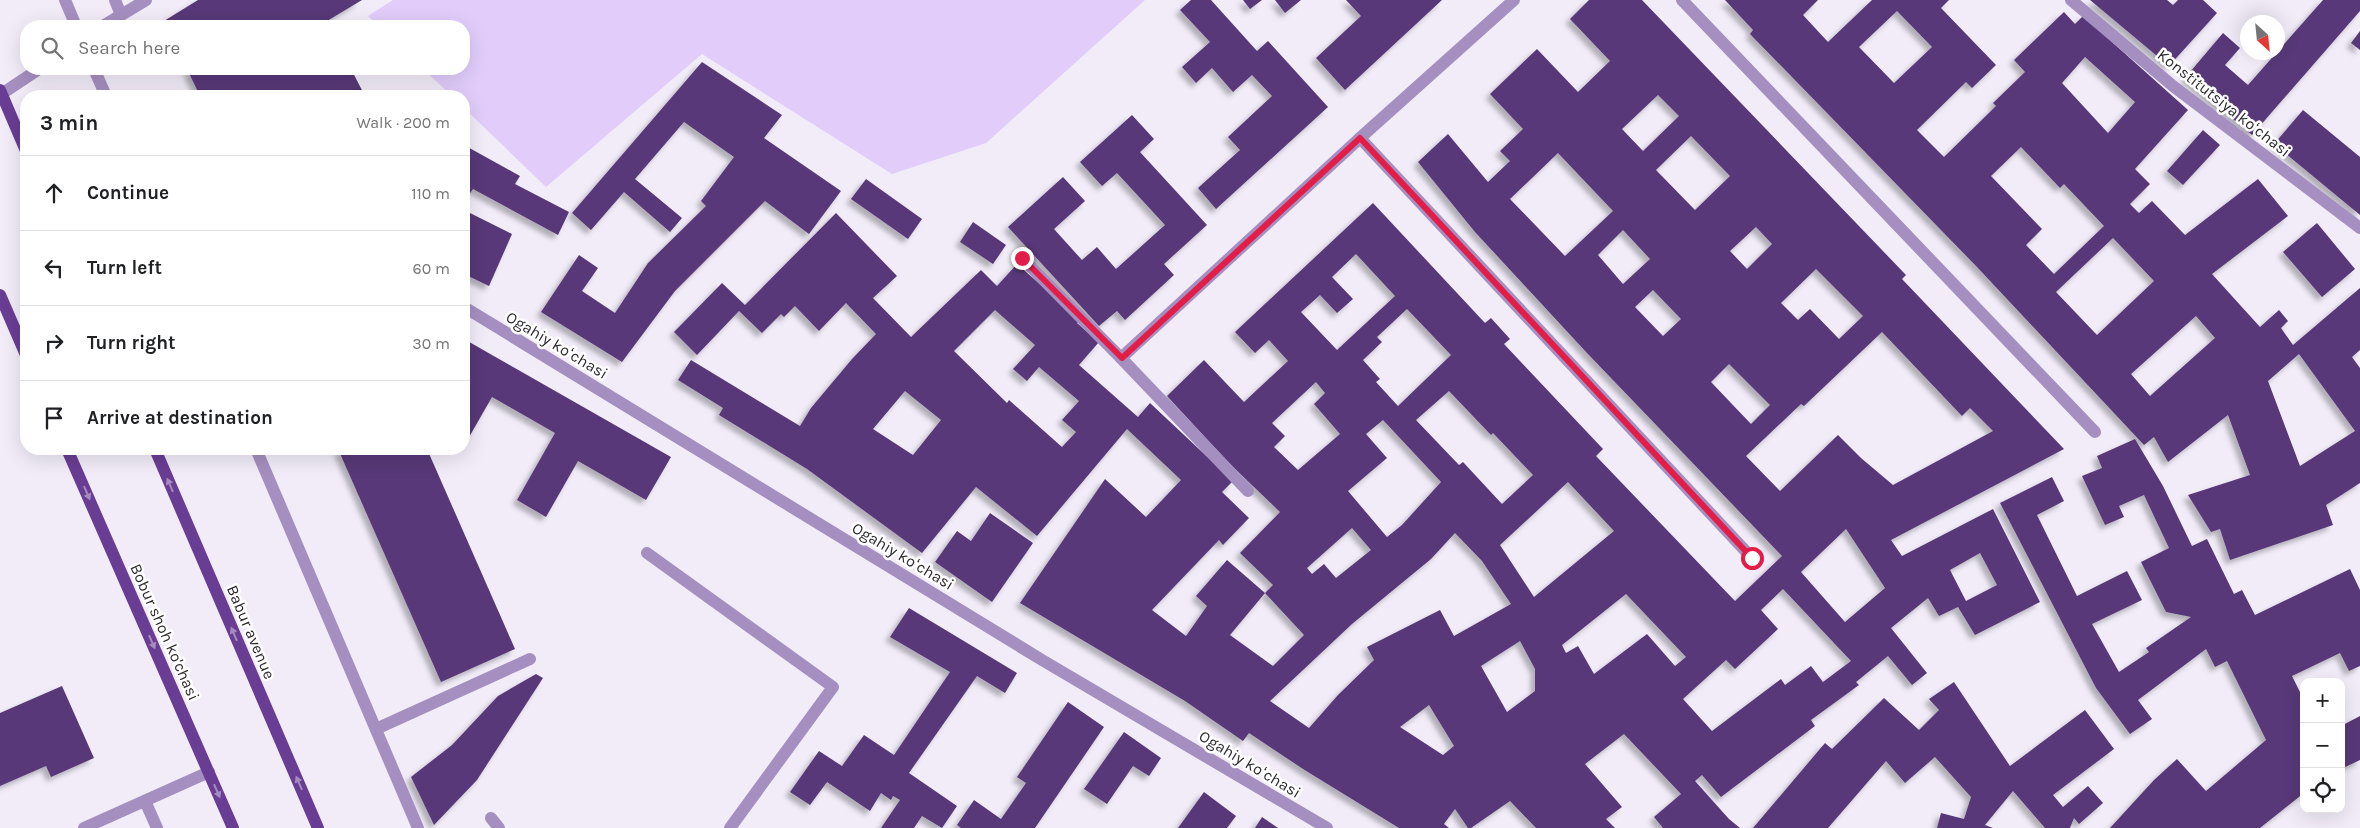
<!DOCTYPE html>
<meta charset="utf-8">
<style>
:root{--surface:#fff;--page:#f2f2f2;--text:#202124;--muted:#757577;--line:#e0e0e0}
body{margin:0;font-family:Karla,sans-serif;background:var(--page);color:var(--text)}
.controls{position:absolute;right:15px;bottom:15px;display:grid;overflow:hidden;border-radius:10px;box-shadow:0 5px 20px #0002}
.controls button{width:45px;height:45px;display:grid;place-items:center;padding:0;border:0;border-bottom:1px solid var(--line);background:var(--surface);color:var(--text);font:25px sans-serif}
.compass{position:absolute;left:2240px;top:15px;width:45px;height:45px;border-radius:50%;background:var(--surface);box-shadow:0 5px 20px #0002;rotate:153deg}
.stop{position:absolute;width:15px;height:15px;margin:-11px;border:4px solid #e11d48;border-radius:50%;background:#fff}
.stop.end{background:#e11d48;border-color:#fff;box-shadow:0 1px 5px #0008}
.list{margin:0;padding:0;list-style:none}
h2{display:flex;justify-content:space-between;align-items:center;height:65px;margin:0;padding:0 20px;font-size:21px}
h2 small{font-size:16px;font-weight:400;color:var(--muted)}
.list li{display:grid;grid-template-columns:32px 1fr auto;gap:15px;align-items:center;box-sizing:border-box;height:75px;padding:0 20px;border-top:1px solid var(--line)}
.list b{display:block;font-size:19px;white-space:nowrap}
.list em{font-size:16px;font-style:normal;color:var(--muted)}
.icon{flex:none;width:28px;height:28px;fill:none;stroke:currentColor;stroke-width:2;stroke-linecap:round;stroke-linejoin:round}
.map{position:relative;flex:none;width:2360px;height:828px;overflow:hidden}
.search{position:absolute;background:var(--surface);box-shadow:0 5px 20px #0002;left:20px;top:20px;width:450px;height:55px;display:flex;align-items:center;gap:12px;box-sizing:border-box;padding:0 18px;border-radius:20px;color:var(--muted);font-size:19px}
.panel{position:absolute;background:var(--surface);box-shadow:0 5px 20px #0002;left:20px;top:90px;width:450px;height:365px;border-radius:20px}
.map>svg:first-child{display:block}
.green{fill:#e1ccfa}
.building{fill:#583978;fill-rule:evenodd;filter:url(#shadow)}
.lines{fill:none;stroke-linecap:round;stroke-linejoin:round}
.minor{stroke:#a58fc0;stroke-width:12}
.major{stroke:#6a3d94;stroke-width:12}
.oneway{fill:#a68bbf}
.route{stroke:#e11d48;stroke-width:6}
.labels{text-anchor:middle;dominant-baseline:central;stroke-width:5;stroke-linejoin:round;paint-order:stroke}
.street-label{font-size:16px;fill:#2d2b2f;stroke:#fff}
</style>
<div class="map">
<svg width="2360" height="828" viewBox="0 0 2360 828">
<defs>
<filter id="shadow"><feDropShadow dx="-4.5" dy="4.5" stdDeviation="2.5" flood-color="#0004"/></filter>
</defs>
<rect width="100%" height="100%" fill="#f1ecf8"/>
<path class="green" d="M393 0H1145L986 143 892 174 702 54 546 187 464 108V96H452L423 69H464V26H379L368 16Z"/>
<g class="building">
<path d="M198 0H362L327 21 329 26H167L164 21Z"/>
<path d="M1191 0H1211L1257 51 1268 41 1328 107 1216 209 1198 188 1240 150 1228 137 1272 96 1252 75 1233 92 1212 68 1196 83 1182 67 1210 42 1180 10Z"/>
<path d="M1243 0H1262L1250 9Z"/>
<path d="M1275 0H1301L1285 13Z"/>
<path d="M1346 0H1442L1345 90 1316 58 1361 16Z"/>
<path d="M1589 0H1642L1906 275 1902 279 2064 449 1891 540 1902 556 1993 509 2040 602 1975 635 1958 607 1939 616 1928 598 1891 628 1927 673 1912 685 1888 656 1856 682 1859 685 1811 720 1815 726 1721 797 1702 775 1695 781 1729 819 1740 828H1663L1654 817 1681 794 1624 734 1585 764 1622 807 1606 819 1615 828H1536L1510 801 1471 828H1468L1455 809 1444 824 1449 828H1399L1303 769 1249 733 1243 741 1185 701 1020 603 1105 479 1146 517 1181 480 1127 429 1037 536 976 487 922 553 807 469 719 415 723 408 678 380 691 360 800 426 811 408 852 359 876 334 846 303 819 331 795 306 784 317 781 314 762 333 739 311 697 355 674 332 722 283 745 305 836 213 897 276 873 298 911 337 981 270 997 286 1017 264 1081 320 1077 323 1099 342 1079 365 1138 417 1150 403 1233 481 1222 492 1249 518 1223 545 1219 540 1152 610 1186 636 1207 606 1196 596 1227 560 1265 593 1230 635 1273 666 1304 635 1265 593 1273 585 1240 553 1280 512 1229 463 1167 396 1204 360 1244 402 1288 361 1269 340 1255 353 1235 332 1373 203 1485 323 1491 318 1510 339 1504 344 1603 449 1596 456 1735 601 1782 556 1587 353 1475 232 1418 162 1448 134 1488 182 1510 161 1500 151 1523 129 1490 94 1537 49 1578 92 1610 61 1570 19ZM1658 95 1679 116 1643 151 1622 129ZM1691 136 1730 176 1695 210 1656 170ZM1558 153 1613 211 1565 256 1510 199ZM1756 227 1772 244 1747 269 1730 251ZM1623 230 1650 259 1623 284 1598 255ZM1356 254 1395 296 1337 350 1301 312 1320 295 1337 313 1353 299 1332 277ZM1816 269 1863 316 1839 339 1810 309 1798 320 1781 303ZM1653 290 1681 319 1663 336 1635 307ZM1407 309 1451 355 1398 406 1376 382 1380 379 1363 360 1382 342 1377 337ZM995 310 1035 345 1013 369 1027 381 1039 367 1079 401 1062 420 1076 432 1062 447 1009 400 1007 403 954 351ZM1882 332 1962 416 1970 408 1993 431 1893 485 1861 458 1838 435 1780 491 1746 456 1801 404 1804 406ZM1729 364 1770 405 1751 424 1711 382ZM1316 382 1325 393 1314 404 1340 434 1298 470 1274 447 1285 436 1272 423ZM905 391 941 420 913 455 873 429ZM1449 391 1491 435 1493 433 1533 475 1502 504 1463 462 1459 465 1416 420ZM1383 420 1441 482 1402 525 1387 537 1348 491 1387 458 1366 434ZM1568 482 1614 531 1534 597 1500 545ZM1352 528 1371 550 1336 578 1324 564 1312 574 1307 568ZM1846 529 1885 588 1845 622 1801 572ZM1455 533 1482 561 1511 604 1454 636 1440 610 1367 647 1374 660 1338 695 1309 728 1270 701 1352 624 1431 559ZM1980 553 1997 585 1966 601 1950 570ZM1783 589 1851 661 1823 682 1811 666 1785 685 1781 679 1712 731 1683 699 1726 660 1735 669 1778 629 1761 610ZM1626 594 1686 657 1675 666 1647 634 1594 674 1578 646 1566 653 1562 645ZM1520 641 1535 669V691L1507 712 1481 666ZM1429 705 1454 746 1443 755 1400 727Z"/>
<path d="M1725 0H1818L1803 15 1828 42 1872 0H1949L1941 8 1996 65 1972 88 1966 82 1917 130 1944 157 1996 106 1993 103 2025 72 2014 60 2064 12 2075 24 2083 16 2188 110 2135 169 2150 184 2130 204 2139 213 2152 201 2185 235 2258 179 2288 216 2212 274 2260 327 2279 310 2288 321 2281 328 2293 345 2360 288V350L2352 357 2360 368V483L2326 505 2333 525 2230 560 2220 529 2211 532 2188 495 2250 475 2228 415 2168 462 2154 437 2144 445 1977 267 1750 34 1753 30ZM1897 11 1932 47 1894 83 1859 47ZM2085 57 2135 102 2108 133 2062 83ZM2021 147 2060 188 2064 184 2104 226 2054 274 2026 245 2042 229 1991 176ZM2113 238 2154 281 2097 335 2056 292ZM2196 316 2215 338 2150 396 2131 374ZM2299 354 2355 431 2300 466 2268 381Z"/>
<path d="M2090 0H2167L2173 5 2178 0H2203L2217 13 2169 66Z"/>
<path d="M2323 0H2360V11L2252 135 2185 78 2223 33 2240 48 2225 65 2248 85Z"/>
<path d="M2360 31V50L2351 43Z"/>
<path d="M702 62 782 115 764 138 841 191 809 234 765 201 675 291 622 362 541 312 579 255 598 268 582 291 615 313 648 263 706 206 701 201 734 157 684 122 635 179 682 218 670 232 624 192 591 230 572 213Z"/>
<path d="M187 69H351L365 96H200Z"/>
<path d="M2303 110 2360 157V215L2274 144Z"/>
<path d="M1132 115 1154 139 1140 152 1207 225 1164 264 1174 275 1125 320 1117 311 1099 326 1008 227 1063 177 1085 201 1054 229 1082 260 1097 247 1116 269 1165 225 1117 173 1102 186 1080 162Z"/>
<path d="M2203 130 2220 145 2183 185 2167 171Z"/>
<path d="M464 145 520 176 515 184 569 212 558 235 473 189 464 202Z"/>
<path d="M866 179 922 219 908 239 851 199Z"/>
<path d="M464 210 512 234 489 286 464 274Z"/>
<path d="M973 222 1006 245 993 264 960 242Z"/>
<path d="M2317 223 2355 269 2322 297 2283 252Z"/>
<path d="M464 339 671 457 646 500 578 461 546 517 517 500 555 433 492 397 464 446Z"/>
<path d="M2135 439 2163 486 2192 546 2207 539 2234 594 2242 590 2255 615 2350 569 2360 590V666L2349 671 2340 653 2292 676 2304 700V793L2260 828H2110L2154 780 2177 759 2206 791 2266 740 2227 661 2215 667 2206 649 2138 700 2152 719 2130 734 2096 688 2000 503 2052 477 2064 501 2037 515 2077 596 2127 571 2142 600 2092 624 2119 672 2149 652 2146 648 2191 617 2166 612 2141 562 2169 548 2144 495 2119 506 2124 517 2105 525 2082 476 2102 468 2097 456Z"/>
<path d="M338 449H427L515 649 441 682Z"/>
<path d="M990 513 1033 543 992 602 935 562 957 531 971 541Z"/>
<path d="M909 608 1017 673 1005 693 977 676 909 773 957 806 942 828 922 816 914 828H881L900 800 893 796 891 800 881 793 870 811 827 782 810 805 790 792 819 751 842 766 864 735 894 755 950 672 890 637Z"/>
<path d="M536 674 543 678 477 780 434 825 411 777 452 745 498 696Z"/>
<path d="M1954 682 2010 766 2085 710 2114 749 2053 795 2063 807 2088 786 2103 803 2079 824 2074 818 2070 828H2045L2013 791 1985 825 1993 828H1937L1941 813 1964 819 1971 797 1935 757 1905 783 1886 761 1828 828H1753L1825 743 1832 749 1884 698 1919 730 1939 710 1929 699Z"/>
<path d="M62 686 94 758 51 777 46 766 0 786V713Z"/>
<path d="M1068 702 1104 727 1035 828H961L957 825 974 800 1001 819 1026 783 1017 777Z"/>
<path d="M2360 716V760L2341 769V726Z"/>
<path d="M1124 732 1161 758 1149 776 1133 766 1107 804 1084 789Z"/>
<path d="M1204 792 1236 816 1227 828H1178Z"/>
<path d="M1262 817 1278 828H1255Z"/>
</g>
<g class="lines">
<g class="minor">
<path d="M65 0 76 26"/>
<path d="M115 0 121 15"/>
<path d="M1682 0 2095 432"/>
<path d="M2071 0 2173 86 2360 228"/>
<path d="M103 26 146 0"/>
<path d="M94 69 106 96"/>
<path d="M0 95 39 69"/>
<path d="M1360 138 1752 558"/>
<path d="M1022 258 1121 358"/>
<path d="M464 307 1042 660 1327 828"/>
<path d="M256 449 418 828"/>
<path d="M1248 491 1121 358 1360 138 1514 0"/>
<path d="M647 553 833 687 730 828"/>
<path d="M376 729 530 659"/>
<path d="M145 801 157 828"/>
<path d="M491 818 499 828"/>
<path d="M84 828 209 772"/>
</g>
<g class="major">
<path d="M0 90 26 151"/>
<path d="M0 295 26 355"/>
<path d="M67 449 233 828"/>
<path d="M155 449 318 828"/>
</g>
</g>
<defs><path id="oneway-solid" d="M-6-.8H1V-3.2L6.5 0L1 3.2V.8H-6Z" transform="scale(1.25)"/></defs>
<g class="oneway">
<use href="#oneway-solid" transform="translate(170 485) rotate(-113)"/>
<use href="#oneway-solid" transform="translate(87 493) rotate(66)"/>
<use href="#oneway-solid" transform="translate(234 634) rotate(-113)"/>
<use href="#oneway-solid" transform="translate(152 642) rotate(66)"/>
<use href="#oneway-solid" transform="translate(299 783) rotate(-114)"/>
<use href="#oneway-solid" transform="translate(217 791) rotate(66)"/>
</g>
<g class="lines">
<path class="route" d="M1022 258 1122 358 1360 138 1752 558"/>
</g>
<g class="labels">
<g class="street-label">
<text transform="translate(2224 103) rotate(38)">Konstitutsiya koʻchasi</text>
<text transform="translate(557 345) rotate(31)">Ogahiy koʻchasi</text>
<text transform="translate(903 556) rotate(31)">Ogahiy koʻchasi</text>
<text transform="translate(165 632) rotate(66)">Bobur shoh ko'chasi</text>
<text transform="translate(251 632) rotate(67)">Babur avenue</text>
<text transform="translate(1250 764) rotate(31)">Ogahiy koʻchasi</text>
</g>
</g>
</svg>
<div class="controls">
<button>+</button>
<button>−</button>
<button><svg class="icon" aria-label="locate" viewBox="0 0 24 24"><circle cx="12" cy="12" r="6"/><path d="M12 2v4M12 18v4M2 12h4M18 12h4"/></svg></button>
</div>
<svg class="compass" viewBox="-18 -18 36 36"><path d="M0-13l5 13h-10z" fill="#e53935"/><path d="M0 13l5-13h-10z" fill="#757577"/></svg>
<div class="stop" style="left:1752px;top:558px"></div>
<div class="stop end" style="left:1022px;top:258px"></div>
<div class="search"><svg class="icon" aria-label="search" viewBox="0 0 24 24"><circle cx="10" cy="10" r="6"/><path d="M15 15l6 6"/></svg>Search here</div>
<section class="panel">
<h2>3 min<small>Walk · 200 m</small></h2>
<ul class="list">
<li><svg class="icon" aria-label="ahead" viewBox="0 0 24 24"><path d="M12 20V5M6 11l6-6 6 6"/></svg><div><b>Continue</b></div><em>110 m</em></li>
<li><svg class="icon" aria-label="left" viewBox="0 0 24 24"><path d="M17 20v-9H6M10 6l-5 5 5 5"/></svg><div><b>Turn left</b></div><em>60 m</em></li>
<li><svg class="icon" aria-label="right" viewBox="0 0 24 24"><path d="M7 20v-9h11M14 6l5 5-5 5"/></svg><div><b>Turn right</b></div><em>30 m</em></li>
<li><svg class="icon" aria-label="arrive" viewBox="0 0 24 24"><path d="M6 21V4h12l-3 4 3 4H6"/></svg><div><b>Arrive at destination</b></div></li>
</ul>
</section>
</div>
